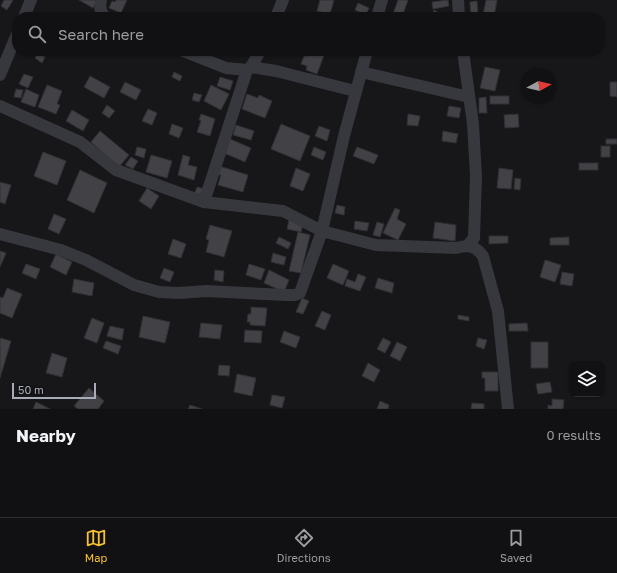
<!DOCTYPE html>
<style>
:root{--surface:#111013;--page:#1e1e21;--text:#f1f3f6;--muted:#9c9da0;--line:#303033;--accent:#f8c22f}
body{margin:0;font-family:"Golos Text",sans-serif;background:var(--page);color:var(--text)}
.controls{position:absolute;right:12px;bottom:12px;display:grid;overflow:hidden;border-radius:8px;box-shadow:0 1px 3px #0004}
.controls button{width:36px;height:36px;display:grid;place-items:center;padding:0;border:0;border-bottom:1px solid var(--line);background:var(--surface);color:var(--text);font:20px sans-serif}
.compass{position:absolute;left:521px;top:68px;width:36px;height:36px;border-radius:50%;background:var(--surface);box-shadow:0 1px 3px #0004;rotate:82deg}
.scale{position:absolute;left:12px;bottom:10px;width:84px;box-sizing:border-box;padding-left:4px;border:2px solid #a8acb9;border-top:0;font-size:11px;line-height:14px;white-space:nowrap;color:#a8acb9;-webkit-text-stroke:3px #121114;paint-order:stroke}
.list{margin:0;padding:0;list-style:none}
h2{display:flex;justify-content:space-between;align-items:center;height:52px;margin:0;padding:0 16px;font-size:17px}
h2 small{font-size:13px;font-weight:400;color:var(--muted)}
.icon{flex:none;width:22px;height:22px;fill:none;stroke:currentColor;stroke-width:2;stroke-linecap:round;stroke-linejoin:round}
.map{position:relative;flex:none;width:617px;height:409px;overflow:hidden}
.search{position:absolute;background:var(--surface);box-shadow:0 1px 3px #0004;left:12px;right:12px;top:12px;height:44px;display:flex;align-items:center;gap:10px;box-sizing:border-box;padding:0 14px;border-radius:16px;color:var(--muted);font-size:15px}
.sheet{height:108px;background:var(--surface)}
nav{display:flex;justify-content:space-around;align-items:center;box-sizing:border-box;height:56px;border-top:1px solid var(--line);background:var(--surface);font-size:11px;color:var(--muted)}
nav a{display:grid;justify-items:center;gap:2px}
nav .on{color:var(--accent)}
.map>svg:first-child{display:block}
.building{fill:#414146;stroke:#313035}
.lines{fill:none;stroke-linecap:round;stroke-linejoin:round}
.minor{stroke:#37383e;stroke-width:12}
</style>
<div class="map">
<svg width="617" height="409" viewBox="0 0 617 409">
<rect width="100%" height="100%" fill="#171619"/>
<g class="building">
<path d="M4 0H13L7 10 1 6Z"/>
<path d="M79 0H97L93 8Z"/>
<path d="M116 0H127L121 13 109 8 112 1 115 2Z"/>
<path d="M320 0H334L330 14 317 11Z"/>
<path d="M398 0H408L402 17H392Z"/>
<path d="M448 0 449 6 433 9 432 2Z"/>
<path d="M486 0H497L494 17 483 15Z"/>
<path d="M477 1 478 17H471L470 2Z"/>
<path d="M358 3 369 8 366 15 355 10Z"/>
<path d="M434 10 445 16 444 17H431Z"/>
<path d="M528 13 535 17H526Z"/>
<path d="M93 51H105L103 56Z"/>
<path d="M240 51H254L253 56Z"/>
<path d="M308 51 324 55 317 74 306 70 307 66 301 64 304 56H307Z"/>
<path d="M38 53 45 57 42 63 35 58Z"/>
<path d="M485 67 500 70 495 91 480 88Z"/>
<path d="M174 72 182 76 180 81 172 77Z"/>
<path d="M24 74 33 77 28 88 19 84Z"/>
<path d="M90 76 110 87 104 98 84 87Z"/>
<path d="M220 77 233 81 230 90 217 86Z"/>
<path d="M125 82 141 90 136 100 120 92Z"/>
<path d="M610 82H617V97L610 96Z"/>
<path d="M47 85 62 91 57 104 60 105 56 114 38 107Z"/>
<path d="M211 85 229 94 221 110 204 101Z"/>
<path d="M16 89 23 90 21 98 14 97Z"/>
<path d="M26 89 39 95 35 107 21 102Z"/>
<path d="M194 93 202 95 199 102 192 100Z"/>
<path d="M247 94 258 98 259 95 272 101 265 118 242 109Z"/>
<rect x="490" y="96" width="19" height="8"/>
<path d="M486 97 487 113H479V98Z"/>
<path d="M107 105 115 111 109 118 102 113Z"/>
<path d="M449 106 461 108 459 118 447 116Z"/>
<path d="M148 109 157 113 152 125 142 121Z"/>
<path d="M72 110 89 120 83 131 66 121Z"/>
<path d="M201 114 215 119 210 136 197 132 201 121 199 120Z"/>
<path d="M408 114 420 116 418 126 407 125Z"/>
<path d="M518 114 519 127 505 128 504 115Z"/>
<path d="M172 124 183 128 179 138 169 134Z"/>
<path d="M281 124 310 136 300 161 271 149Z"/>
<path d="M236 125 254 131 251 140 233 135Z"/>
<path d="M319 126 330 130 327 141 315 136Z"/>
<path d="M100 131 129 155 119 167 91 142Z"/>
<path d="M443 131 458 134 456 143 442 141Z"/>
<path d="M230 139 251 148 245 162 224 153Z"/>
<rect x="606" y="139" width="11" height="5"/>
<rect x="601" y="146" width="9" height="11"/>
<path d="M137 147 146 149 144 158 135 155Z"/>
<path d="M314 147 326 152 323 160 311 155Z"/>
<path d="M357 147 378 155 374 164 353 156Z"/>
<path d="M43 152 66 161 57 185 34 176Z"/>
<path d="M151 155 172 161 167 178 146 172Z"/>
<path d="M183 155 190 157 188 165 197 167 194 180 178 175Z"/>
<path d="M131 157 138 161 133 169 125 165Z"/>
<rect x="579" y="163" width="19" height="7"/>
<path d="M219 166 248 175 243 192 218 185 221 175 216 174Z"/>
<path d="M296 168 310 174 303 191 290 186Z"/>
<path d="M499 168 513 170 511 189 497 188Z"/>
<path d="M80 170 107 183 94 213 67 200Z"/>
<path d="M515 178 521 179 520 190 514 189Z"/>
<path d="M0 182 11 185 5 204 0 202Z"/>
<path d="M197 187 204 189 202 195 195 193Z"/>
<path d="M147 188 159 196 151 209 139 201Z"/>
<path d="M337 205 345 207 344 215 335 213Z"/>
<path d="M395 208 400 210 397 219 406 224 398 240 383 233Z"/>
<path d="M54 214 66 219 59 234 48 229Z"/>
<path d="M289 220 303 224 301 232 287 229Z"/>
<path d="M355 221 369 223 367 231 354 229Z"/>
<path d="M377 222 384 224 380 237 373 235Z"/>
<path d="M435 222 456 225 455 241 433 238Z"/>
<path d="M210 225 232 231 224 257 206 252 209 240 206 239Z"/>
<path d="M298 232 310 235 301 273 289 271Z"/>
<path d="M489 236H508V243L489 244Z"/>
<path d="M279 237 291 243 288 249 276 243Z"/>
<path d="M569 237V245H550V238Z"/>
<path d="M173 239 186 244 181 258 168 254Z"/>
<path d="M0 251 6 253 0 267Z"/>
<path d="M273 253 286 257 284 265 271 262Z"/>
<path d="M56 254 72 262 66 275 50 267Z"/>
<path d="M545 260 561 265 555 282 540 277Z"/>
<path d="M26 264 40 269 36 279 22 273Z"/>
<path d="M249 264 265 269 261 280 246 275Z"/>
<path d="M333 264 349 271 343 285 327 278Z"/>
<path d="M164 268 174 272 170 282 160 278Z"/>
<path d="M215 270 224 271 223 282 214 280Z"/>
<path d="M269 270 289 280 284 292 264 283Z"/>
<path d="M562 272 574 274 572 286 560 284Z"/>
<path d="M358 274 366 277 360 291 345 286 347 279 355 282Z"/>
<path d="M378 278 394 283 392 293 375 288Z"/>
<path d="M74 279 94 283 92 296 72 292Z"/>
<path d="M7 288 22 294 12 318 0 313V297L3 298Z"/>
<path d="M302 298 309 301 303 314 296 312Z"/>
<path d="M251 307 267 308 265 326 250 325V322H247L248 314H251Z"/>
<path d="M322 311 331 315 325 330 315 326Z"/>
<path d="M458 315 469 317V321L458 319Z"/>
<path d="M143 316 170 322 165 343 139 337Z"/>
<path d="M92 318 104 323 97 343 84 338Z"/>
<path d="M201 323 222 325 220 339 199 337Z"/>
<path d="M527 323 528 331H509V324Z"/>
<path d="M110 326 124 329 122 340 107 336Z"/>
<path d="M245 330 262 331 261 343 244 342Z"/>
<path d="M284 331 300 337 296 348 280 342Z"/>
<path d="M0 338 11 341 0 378Z"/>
<path d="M383 338 391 342 385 353 377 349Z"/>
<path d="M478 338 487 340 484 349 476 346Z"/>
<path d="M106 341 121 346 118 354 103 348Z"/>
<path d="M397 342 407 347 400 361 390 356Z"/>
<rect x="531" y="342" width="17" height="26"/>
<path d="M52 353 67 358 62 377 46 373Z"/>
<path d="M368 363 380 370 374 382 362 376Z"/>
<path d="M219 365 230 366 229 376 218 375Z"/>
<path d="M482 372H498V391H485V378H482Z"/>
<path d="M237 374 256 378 252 396 234 392Z"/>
<path d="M550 382 552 392 538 394 536 384Z"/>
<path d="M89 388 104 401 98 409H78L74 406Z"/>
<path d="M272 395 285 397 282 408 270 405Z"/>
<path d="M552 399 564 400 563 409H548V405L552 406Z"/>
<path d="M380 401 389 405 388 409H377Z"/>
<path d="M36 402 50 409H33Z"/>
<path d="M472 403 484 404V409H471Z"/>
<path d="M190 405 202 409H188Z"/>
</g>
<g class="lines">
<g class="minor">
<path d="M101 0C99 7 100 12 105 17"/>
<path d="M458 0 459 17"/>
<path d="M24 17 31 0"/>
<path d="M276 17 283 0"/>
<path d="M377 17 382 0"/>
<path d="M183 51 226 68 247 70 251 67 276 71 355 91"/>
<path d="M463 51 473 124 476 176 474 238 468 245"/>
<path d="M251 67 260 51"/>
<path d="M361 72 469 97"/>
<path d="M0 75 17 34"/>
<path d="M0 106 80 142 116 170 204 202 283 211 322 231 376 245 456 248C468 245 475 245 483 256L498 311 508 409"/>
<path d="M204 202 247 70"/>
<path d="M0 234 61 250 86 260 134 285 159 292 179 293 206 291 286 295H295L300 293 322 231 344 136 367 51"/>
</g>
</g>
</svg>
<div class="controls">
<button><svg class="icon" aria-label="layers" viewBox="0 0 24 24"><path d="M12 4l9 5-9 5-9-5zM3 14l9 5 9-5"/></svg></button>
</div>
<svg class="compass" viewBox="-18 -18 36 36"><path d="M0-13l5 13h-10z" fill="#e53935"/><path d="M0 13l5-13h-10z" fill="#9c9da0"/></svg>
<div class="scale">50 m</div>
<div class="search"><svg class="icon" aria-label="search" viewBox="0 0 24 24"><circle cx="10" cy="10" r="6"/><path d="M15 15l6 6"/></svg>Search here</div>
</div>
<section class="sheet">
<h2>Nearby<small>0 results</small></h2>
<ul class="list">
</ul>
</section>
<nav>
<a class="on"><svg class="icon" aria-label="map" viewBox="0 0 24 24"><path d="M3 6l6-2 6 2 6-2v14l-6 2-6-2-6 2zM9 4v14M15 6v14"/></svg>Map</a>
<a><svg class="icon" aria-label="directions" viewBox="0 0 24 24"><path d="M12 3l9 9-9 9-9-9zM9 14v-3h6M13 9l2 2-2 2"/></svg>Directions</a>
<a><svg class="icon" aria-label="saved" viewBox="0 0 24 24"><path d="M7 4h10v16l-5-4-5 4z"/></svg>Saved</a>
</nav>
